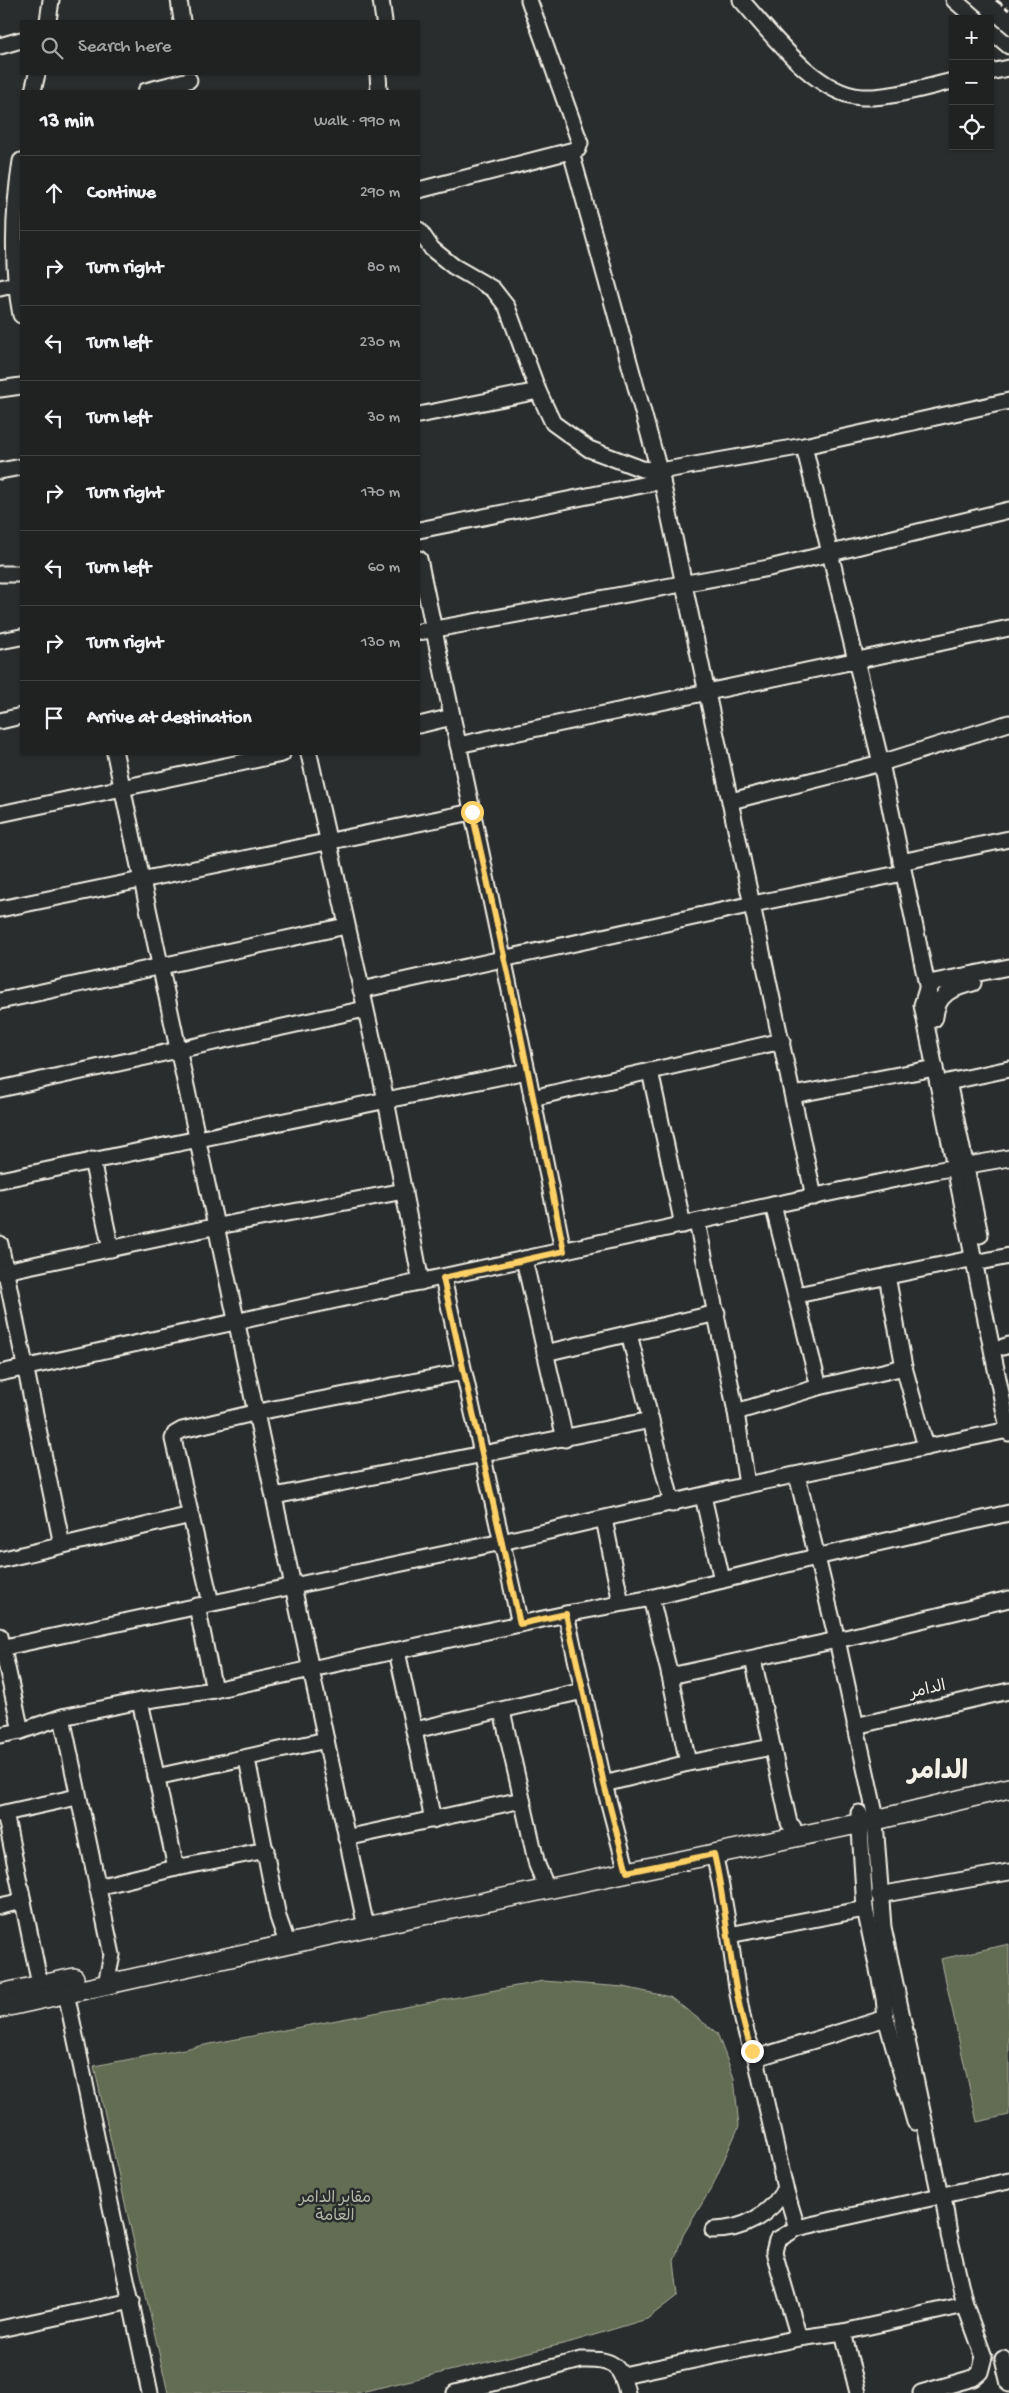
<!DOCTYPE html>
<meta charset="utf-8">
<style>
:root{--surface:#202222;--page:#282a2a;--text:#f1f3f6;--muted:#a2a4a5;--line:#3d3f40}
body{margin:0;font-family:"Gochi Hand","Playpen Sans Arabic",sans-serif;background:var(--page);color:var(--text)}
.controls{position:absolute;right:15px;top:15px;display:grid;overflow:hidden;border-radius:0px;box-shadow:0 1px 4px #0004}
.controls button{width:45px;height:45px;display:grid;place-items:center;padding:0;border:0;border-bottom:1px solid var(--line);background:var(--surface);color:var(--text);font:25px sans-serif}
.stop{position:absolute;width:15px;height:15px;margin:-11px;border:4px solid #ffd166;border-radius:50%;background:#fff}
.stop.end{background:#ffd166;border-color:#fff;box-shadow:0 1px 5px #0008}
.list{margin:0;padding:0;list-style:none}
h2{display:flex;justify-content:space-between;align-items:center;height:65px;margin:0;padding:0 20px;font-size:21px}
h2 small{font-size:16px;font-weight:400;color:var(--muted)}
.list li{display:grid;grid-template-columns:32px 1fr auto;gap:15px;align-items:center;box-sizing:border-box;height:75px;padding:0 20px;border-top:1px solid var(--line)}
.list b{display:block;font-size:19px;white-space:nowrap}
.list em{font-size:16px;font-style:normal;color:var(--muted)}
.icon{flex:none;width:28px;height:28px;fill:none;stroke:currentColor;stroke-width:2;stroke-linecap:round;stroke-linejoin:round}
.map{position:relative;flex:none;width:1009px;height:2393px;overflow:hidden}
.search{position:absolute;background:var(--surface);box-shadow:0 1px 4px #0004;left:20px;top:20px;width:400px;height:55px;display:flex;align-items:center;gap:12px;box-sizing:border-box;padding:0 18px;border-radius:0px;color:var(--muted);font-size:19px}
.panel{position:absolute;background:var(--surface);box-shadow:0 1px 4px #0004;left:20px;top:90px;width:400px;height:665px;border-radius:0px}
.map>svg:first-child{display:block}
.green{fill:#646d53;stroke:#acaf9e}
.lines{fill:none;stroke-linecap:round;stroke-linejoin:round}
.minor-casing{stroke:#f4f1e8;stroke-width:19}
.major-casing{stroke:#f4f1e8;stroke-width:22}
.minor{stroke:#2a2d2e;stroke-width:15}
.major{stroke:#2a2d2e;stroke-width:19}
.rail{stroke:#f4f1e8;stroke-width:3;stroke-dasharray:8 4;stroke-linecap:butt}
.route{stroke:#ffd166;stroke-width:6}
.labels{text-anchor:middle;dominant-baseline:central;stroke-width:5;stroke-linejoin:round;paint-order:stroke}
.street-label{font-size:16px;fill:#f4f1e8;stroke:#2a2d2e}
.park-label{font-size:16px;fill:#b3b6a5;stroke:#2a2d2e}
.town-label{font-size:26px;font-weight:bold;fill:#f4f1e8;stroke:#2a2d2e}
</style>
<div class="map">
<svg width="1009" height="2393" viewBox="0 0 1009 2393">
<rect width="100%" height="100%" fill="#2a2d2e"/>
<filter id="ink" filterUnits="userSpaceOnUse"><feTurbulence type="fractalNoise" baseFrequency=".02" numOctaves="2"/><feDisplacementMap in="SourceGraphic" scale="10" xChannelSelector="R" yChannelSelector="G"/><feConvolveMatrix kernelMatrix="1 2 1 2 8 2 1 2 1" color-interpolation-filters="sRGB"/></filter>
<g filter="url(#ink)">
<g class="green">
<path d="M1009 1944V2115L977 2122 941 1959Z"/>
<path d="M543 1981 624 1987 670 1997 717 2033 734 2078 739 2126 712 2187 683 2235 674 2261 678 2295 647 2319 571 2342 357 2393H168L94 2066Z"/>
</g>
<g class="lines">
<defs>
<g id="minor">
<path d="M179 0 182 21"/>
<path d="M381 0 384 21"/>
<path d="M741 0C769 31 816 95 862 97 892 98 923 88 953 81"/>
<path d="M954 0 976 19"/>
<path d="M48 21 51 0"/>
<path d="M990 30 1009 46"/>
<path d="M0 46 21 40"/>
<path d="M990 72 1009 68"/>
<path d="M378 74 379 91"/>
<path d="M33 91 37 74"/>
<path d="M146 91 189 80"/>
<path d="M571 152 662 481 814 1197"/>
<path d="M21 161C13 213 11 263 21 315"/>
<path d="M419 190 578 149 580 143 529 0"/>
<path d="M419 230 432 249 453 266 493 289 507 307 538 391 553 423 589 449 642 469 660 471 804 446 881 763 934 1019"/>
<path d="M0 288 21 283"/>
<path d="M0 389 21 386"/>
<path d="M419 415 538 391"/>
<path d="M804 446 1009 401"/>
<path d="M0 471 21 467"/>
<path d="M419 530 662 481"/>
<path d="M0 574H21"/>
<path d="M419 632 769 568 1009 510"/>
<path d="M0 641 21 637"/>
<path d="M0 721 21 716"/>
<path d="M419 725 452 717"/>
<path d="M458 745 1009 628"/>
<path d="M115 754 366 1927"/>
<path d="M309 754 386 1100 421 1282"/>
<path d="M731 801 881 763 1009 723"/>
<path d="M0 814 282 754"/>
<path d="M901 862 1009 839"/>
<path d="M0 909 472 812"/>
<path d="M1009 967 934 982 927 989 922 1005 1009 1433"/>
<path d="M361 990 753 904 903 873"/>
<path d="M0 1001 346 926"/>
<path d="M935 1017C937 994 952 988 973 983"/>
<path d="M527 1071 563 1251"/>
<path d="M650 1071 683 1225"/>
<path d="M948 1082 1009 1069"/>
<path d="M949 1086 980 1235"/>
<path d="M0 1089 365 1009"/>
<path d="M793 1095 935 1068"/>
<path d="M532 1098 782 1041"/>
<path d="M92 1160 111 1249"/>
<path d="M0 1180 527 1071 419 559"/>
<path d="M773 1205 819 1387"/>
<path d="M697 1222 736 1412 747 1485"/>
<path d="M0 1244 62 1545"/>
<path d="M524 1259 565 1439"/>
<path d="M985 1261 1009 1256"/>
<path d="M0 1272 218 1226 404 1191"/>
<path d="M887 1276 904 1367 926 1447"/>
<path d="M443 1278 520 1624"/>
<path d="M797 1295 975 1258"/>
<path d="M629 1334 672 1504"/>
<path d="M1003 1347 1009 1345"/>
<path d="M545 1353 717 1313"/>
<path d="M0 1373 773 1205 934 1171 1009 1158"/>
<path d="M736 1412 819 1387 904 1367"/>
<path d="M797 1475 837 1640 874 1809 883 1927 940 2196 943 2195 949 2235 965 2305 984 2357 980 2372 973 2378 921 2393"/>
<path d="M275 1496 651 1420"/>
<path d="M703 1496 722 1580"/>
<path d="M604 1519 621 1603"/>
<path d="M0 1560 191 1515"/>
<path d="M651 1598 670 1676"/>
<path d="M211 1603 173 1439 175 1434 182 1430 258 1412 463 1372"/>
<path d="M197 1606 214 1690"/>
<path d="M566 1614 604 1784 627 1872"/>
<path d="M0 1636 21 1731"/>
<path d="M0 1648 502 1542 747 1485 1008 1430"/>
<path d="M397 1651 433 1820"/>
<path d="M753 1659 789 1823 793 1827"/>
<path d="M140 1701 176 1868"/>
<path d="M502 1711 537 1865 543 1879"/>
<path d="M62 1717 112 1955 106 1984"/>
<path d="M855 1726 1009 1691"/>
<path d="M415 1730 583 1691"/>
<path d="M0 1735 21 1731 62 1717 140 1701 214 1690 566 1614 646 1599 816 1557 1009 1513"/>
<path d="M247 1759 278 1917 284 1934"/>
<path d="M688 1763 670 1676 837 1640 1009 1599"/>
<path d="M156 1777 326 1740"/>
<path d="M604 1784 688 1763 772 1747"/>
<path d="M5 1813 40 1985"/>
<path d="M0 1814 77 1797"/>
<path d="M346 1838 522 1800"/>
<path d="M714 1854C723 1892 729 1930 734 1968 739 1998 742 2030 756 2058L785 2188 797 2228"/>
<path d="M97 1887 176 1868 266 1850"/>
<path d="M879 1895 1009 1872"/>
<path d="M0 1906 23 1901"/>
<path d="M729 1935 865 1909"/>
<path d="M66 1993 150 2393"/>
<path d="M886 2018 915 2122"/>
<path d="M756 2058 886 2018 884 1998 865 1909 859 1813"/>
<path d="M943 2195 1009 2181"/>
<path d="M713 2230C743 2230 771 2215 785 2188"/>
<path d="M0 2329 132 2301"/>
<path d="M843 2332 858 2393"/>
<path d="M799 2338 774 2252 777 2240 797 2228 940 2196"/>
<path d="M1003 2359 1009 2384"/>
<path d="M623 2375 799 2338 843 2332 965 2305"/>
<path d="M455 2393 581 2360C610 2359 621 2363 627 2393"/>
</g>
<g id="major">
<path d="M0 1994 74 1978"/>
<path d="M0 2008 366 1927 876 1820 1009 1788"/>
</g>
</defs>
<use href="#minor" class="minor-casing"/>
<use href="#major" class="major-casing"/>
<use href="#minor" class="minor"/>
<use href="#major" class="major"/>
<path class="rail" d="M996 0 1009 10"/>
</g>
</g>
<g class="lines" filter="url(#ink)">
<path class="route" d="M472 812 512 992 564 1251 443 1278 520 1624 566 1614 604 1784 627 1872 714 1854C729 1918 730 1989 752 2051"/>
</g>
<g class="labels">
<g class="street-label">
<text transform="translate(928 1691) rotate(-13)">الدامر</text>
</g>
<g class="park-label">
<text x="335" y="2199">مقابر الدامر<tspan x="335" dy="18">العامة</tspan></text>
</g>
<g class="town-label">
<text x="938" y="1773">الدامر</text>
</g>
</g>
</svg>
<div class="controls">
<button>+</button>
<button>−</button>
<button><svg class="icon" aria-label="locate" viewBox="0 0 24 24"><circle cx="12" cy="12" r="6"/><path d="M12 2v4M12 18v4M2 12h4M18 12h4"/></svg></button>
</div>
<div class="stop" style="left:472px;top:812px"></div>
<div class="stop end" style="left:752px;top:2051px"></div>
<div class="search"><svg class="icon" aria-label="search" viewBox="0 0 24 24"><circle cx="10" cy="10" r="6"/><path d="M15 15l6 6"/></svg>Search here</div>
<section class="panel">
<h2>13 min<small>Walk · 990 m</small></h2>
<ul class="list">
<li><svg class="icon" aria-label="ahead" viewBox="0 0 24 24"><path d="M12 20V5M6 11l6-6 6 6"/></svg><div><b>Continue</b></div><em>290 m</em></li>
<li><svg class="icon" aria-label="right" viewBox="0 0 24 24"><path d="M7 20v-9h11M14 6l5 5-5 5"/></svg><div><b>Turn right</b></div><em>80 m</em></li>
<li><svg class="icon" aria-label="left" viewBox="0 0 24 24"><path d="M17 20v-9H6M10 6l-5 5 5 5"/></svg><div><b>Turn left</b></div><em>230 m</em></li>
<li><svg class="icon" aria-label="left" viewBox="0 0 24 24"><path d="M17 20v-9H6M10 6l-5 5 5 5"/></svg><div><b>Turn left</b></div><em>30 m</em></li>
<li><svg class="icon" aria-label="right" viewBox="0 0 24 24"><path d="M7 20v-9h11M14 6l5 5-5 5"/></svg><div><b>Turn right</b></div><em>170 m</em></li>
<li><svg class="icon" aria-label="left" viewBox="0 0 24 24"><path d="M17 20v-9H6M10 6l-5 5 5 5"/></svg><div><b>Turn left</b></div><em>60 m</em></li>
<li><svg class="icon" aria-label="right" viewBox="0 0 24 24"><path d="M7 20v-9h11M14 6l5 5-5 5"/></svg><div><b>Turn right</b></div><em>130 m</em></li>
<li><svg class="icon" aria-label="arrive" viewBox="0 0 24 24"><path d="M6 21V4h12l-3 4 3 4H6"/></svg><div><b>Arrive at destination</b></div></li>
</ul>
</section>
</div>
